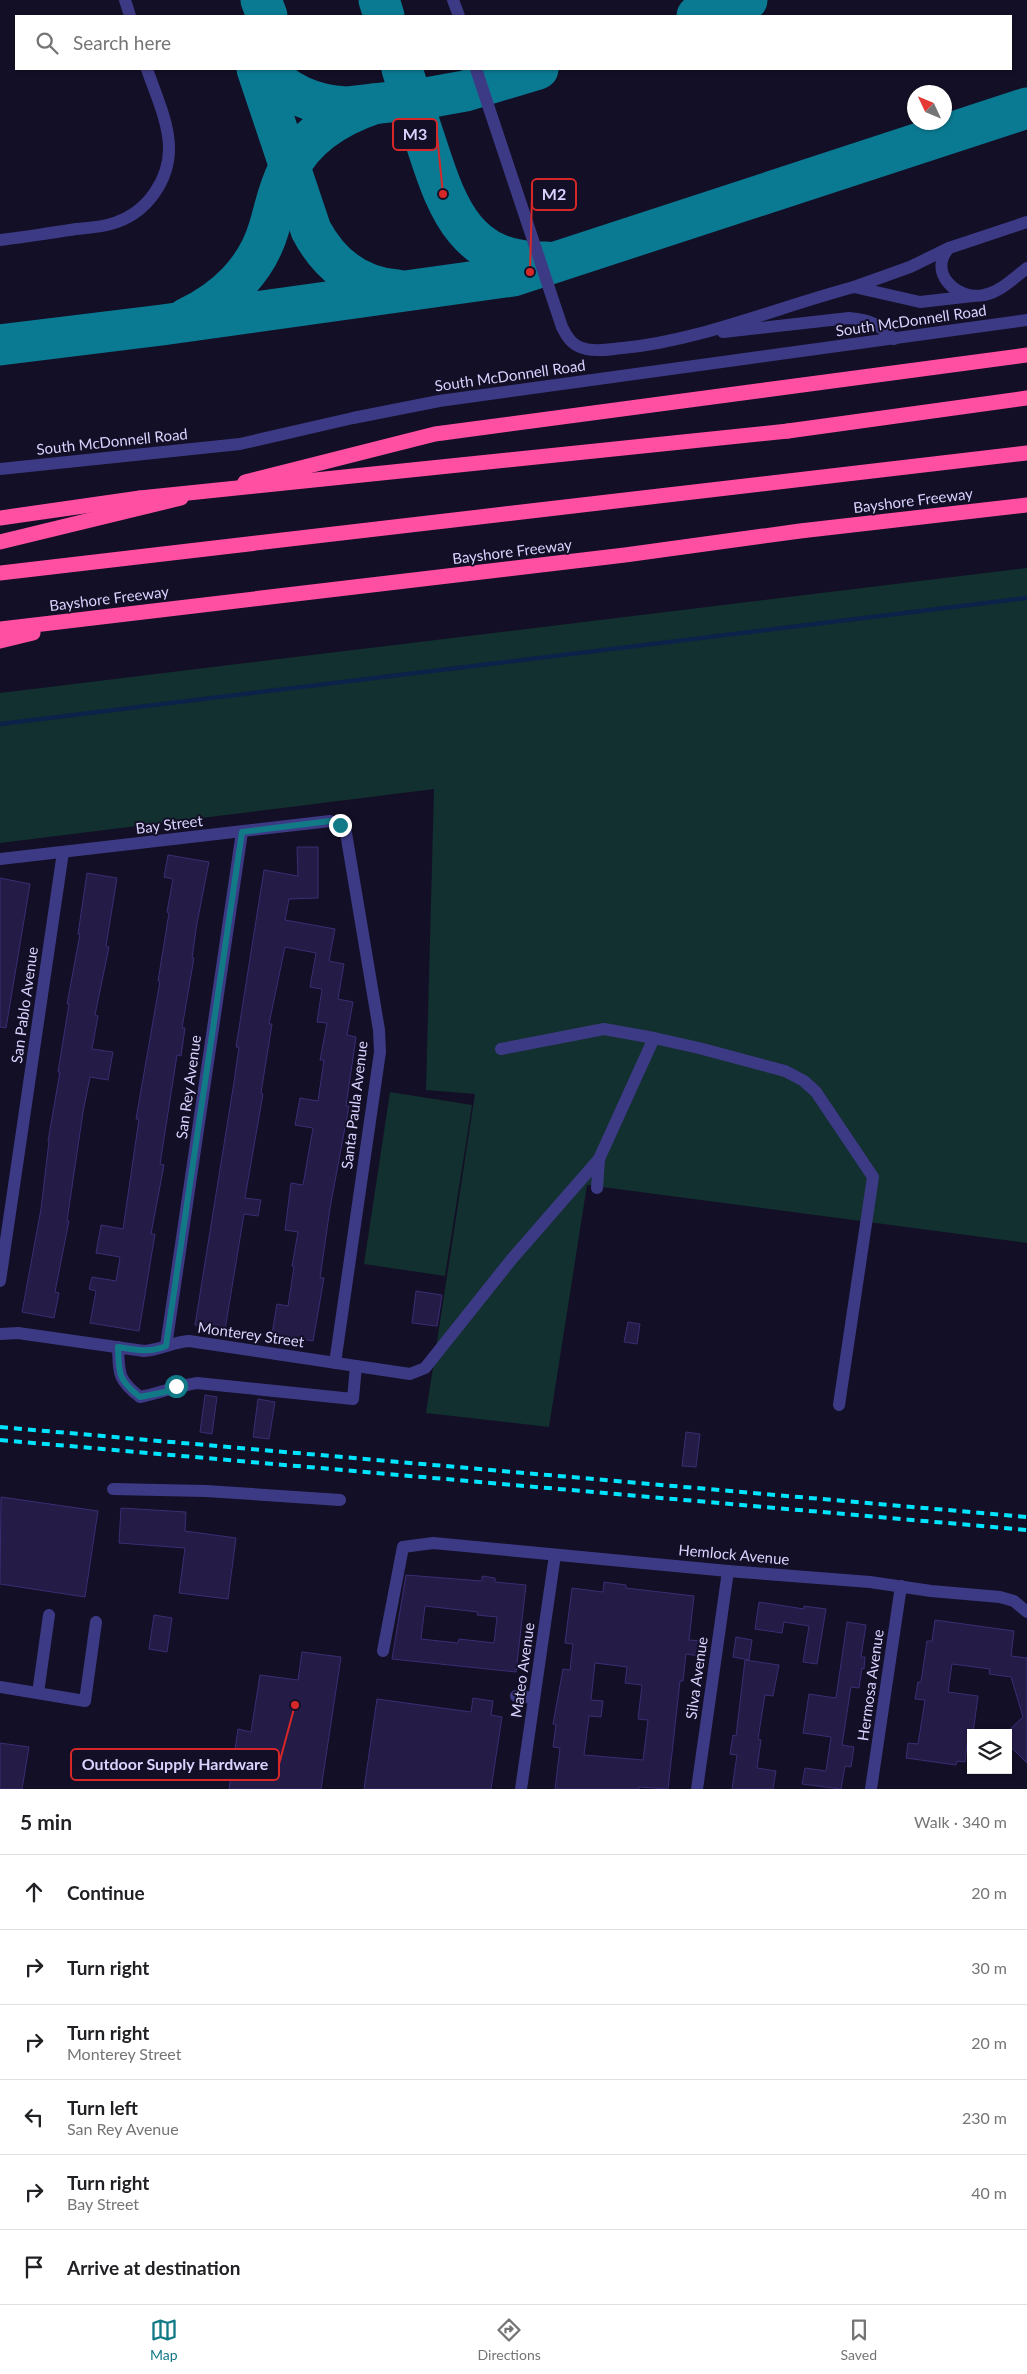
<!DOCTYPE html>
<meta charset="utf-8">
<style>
:root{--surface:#fff;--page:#f6f6f6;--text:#202124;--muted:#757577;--line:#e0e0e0;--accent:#127987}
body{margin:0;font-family:Lato,sans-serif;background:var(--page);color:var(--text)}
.controls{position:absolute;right:15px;bottom:15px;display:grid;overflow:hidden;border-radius:0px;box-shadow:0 1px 4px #0004}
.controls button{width:45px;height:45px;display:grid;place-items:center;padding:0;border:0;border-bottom:1px solid var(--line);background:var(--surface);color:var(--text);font:25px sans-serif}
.compass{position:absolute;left:907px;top:85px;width:45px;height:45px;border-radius:50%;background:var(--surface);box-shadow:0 1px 4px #0004;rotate:314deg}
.stop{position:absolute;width:15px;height:15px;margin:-11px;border:4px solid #127987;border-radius:50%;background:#fff}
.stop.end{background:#127987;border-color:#fff;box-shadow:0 1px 5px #0008}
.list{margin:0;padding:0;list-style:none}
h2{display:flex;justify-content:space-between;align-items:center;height:65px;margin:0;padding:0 20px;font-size:21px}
h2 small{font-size:16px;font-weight:400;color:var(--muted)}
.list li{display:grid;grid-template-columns:32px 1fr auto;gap:15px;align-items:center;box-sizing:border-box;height:75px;padding:0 20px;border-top:1px solid var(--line)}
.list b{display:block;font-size:19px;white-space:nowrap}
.list p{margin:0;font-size:16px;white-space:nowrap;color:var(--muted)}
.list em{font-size:16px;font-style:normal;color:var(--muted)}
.icon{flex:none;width:28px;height:28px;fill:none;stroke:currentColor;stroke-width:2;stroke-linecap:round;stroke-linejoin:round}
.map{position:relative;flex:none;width:1027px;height:1789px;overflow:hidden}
.search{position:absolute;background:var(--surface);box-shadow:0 1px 4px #0004;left:15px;right:15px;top:15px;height:55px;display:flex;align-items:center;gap:12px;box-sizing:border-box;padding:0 18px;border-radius:0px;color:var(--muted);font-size:19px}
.sheet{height:515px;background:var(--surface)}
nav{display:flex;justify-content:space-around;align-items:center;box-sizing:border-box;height:70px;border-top:1px solid var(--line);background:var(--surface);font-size:14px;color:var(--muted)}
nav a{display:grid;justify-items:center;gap:2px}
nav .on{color:var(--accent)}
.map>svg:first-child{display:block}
.green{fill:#12302f}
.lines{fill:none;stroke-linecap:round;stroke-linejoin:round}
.stream{stroke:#0c2248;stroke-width:4.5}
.taxiway{stroke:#0a7a92;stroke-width:41}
.building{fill:#241b47;stroke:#3b2d73;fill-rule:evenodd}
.minor{stroke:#3d3a85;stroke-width:12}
.highway{stroke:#ff4fa3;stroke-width:15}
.rail{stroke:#00e5ff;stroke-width:4;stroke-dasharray:8 6;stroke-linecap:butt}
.highway-bridge{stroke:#ff4fa3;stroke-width:15}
.route{stroke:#127987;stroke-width:6}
.labels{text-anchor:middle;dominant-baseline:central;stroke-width:4;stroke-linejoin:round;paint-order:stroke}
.street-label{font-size:15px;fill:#d9d4ff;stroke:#130f26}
.leader{fill:none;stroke:#d62828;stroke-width:2}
.callout-dot{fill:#d62828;stroke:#130f26;stroke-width:2}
.callout{fill:#130f26;stroke:#d62828;stroke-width:2}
.callout-label{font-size:16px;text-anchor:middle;font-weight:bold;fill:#d9d4ff}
</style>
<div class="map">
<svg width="1027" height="1789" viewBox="0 0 1027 1789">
<rect width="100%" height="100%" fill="#130f26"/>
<g class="green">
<path d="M1027 568V1243L587 1185 549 1427 426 1413 475 1094 426 1090 434 789 0 843V693Z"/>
<path d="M390 1092 472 1105 445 1276 364 1264Z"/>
</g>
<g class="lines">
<path class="stream" d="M0 724 1027 598"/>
<g class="taxiway">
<path d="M261 0 267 16"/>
<path d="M379 0 384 16"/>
<path d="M697 16 747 0"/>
<path d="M257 69 311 230C329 264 358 287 397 290"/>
<path d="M265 69C285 93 314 105 346 107L426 98 465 91 538 69"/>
<path d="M402 69C410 95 419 122 428 149 448 211 468 264 546 262"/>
<path d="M187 318C225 300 257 270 269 228 275 208 278 189 288 170 305 136 338 116 373 104"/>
<path d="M0 345 162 325 513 276 1027 108"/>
</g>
</g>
<g class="building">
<path d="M297 847H318V898L289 899 285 920 335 929 329 961 344 964 338 999 353 1002 347 1035 356 1037 346 1106H349L330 1208 320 1278H324L313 1341 272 1334 277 1304 288 1306 294 1267 292 1266 298 1232 285 1230 291 1183 303 1185 313 1128 295 1125 300 1098 318 1101 324 1060H320L327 1023 317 1022 322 989 310 987 316 953 285 947 269 1024H272L261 1093 263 1094 245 1198 261 1200 258 1216 244 1214 225 1330 195 1325 234 1082 239 1047H236L264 870 298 876Z"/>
<path d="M168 855 209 862 197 923 192 958H194L182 1028H185L181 1056 177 1055 160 1164 164 1165 151 1234H155L139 1331 90 1323 96 1291 89 1289 92 1277 116 1281 120 1257 96 1253 101 1225 123 1229 139 1119H136L160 981H158L169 913 167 912 173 879 164 877Z"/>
<path d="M87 873 117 878 106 946 109 947 95 1015 98 1016 92 1049 113 1052 108 1080 90 1077 83 1112 67 1221H69L55 1292 59 1293 54 1318 22 1312 41 1209 49 1141H48L60 1072H58L69 1004H67L80 934H78Z"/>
<path d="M0 878 30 884 6 1028 0 1027Z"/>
<path d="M416 1291 442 1295 437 1326 412 1323Z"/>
<path d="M628 1322 640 1324 637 1344 624 1342Z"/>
<path d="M205 1395 217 1397 212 1434 200 1432Z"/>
<path d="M258 1399 275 1402 269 1439 253 1437Z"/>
<path d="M686 1432 700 1434 696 1467 682 1466Z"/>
<path d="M1 1497 98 1511 85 1597 0 1584Z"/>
<path d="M121 1508 186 1512 185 1531 236 1538 228 1599 179 1593 185 1548 119 1543Z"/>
<path d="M406 1575 482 1581V1576L495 1578V1582L526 1585 516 1672 392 1659ZM425 1606 478 1612 477 1615 497 1617 494 1643 459 1639 458 1643 421 1639Z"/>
<path d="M604 1582 626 1585V1588L694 1596 689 1640 701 1641 699 1656 686 1654 683 1681H680L668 1789 639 1787V1789H555L560 1748 553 1747 556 1725 553 1724 563 1669 570 1670 573 1644 565 1643 572 1588 603 1592ZM595 1663 627 1667 625 1683 642 1685 638 1719 648 1720 643 1760 584 1755 589 1716 601 1717 603 1701 591 1700Z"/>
<path d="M759 1602 804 1609V1606L826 1609 817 1664 803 1662 809 1626 784 1622 782 1633 755 1629Z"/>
<path d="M154 1615 172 1618 167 1652 149 1649Z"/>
<path d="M935 1620 1014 1631 1011 1656 1027 1658V1763L1008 1744V1731L1023 1717 1011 1677 989 1674 990 1669 952 1664 948 1692 978 1696 973 1733H971V1738L968 1737 965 1762 957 1761 956 1765 906 1758 908 1743 918 1744 925 1700 915 1699 918 1682H921L927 1641H932Z"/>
<path d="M847 1622 866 1625 861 1657H865L864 1669 862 1668 859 1688 851 1687 842 1745 854 1747 851 1767 845 1766 841 1789 802 1784 805 1768 826 1771 831 1737 803 1733 809 1694 836 1698Z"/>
<path d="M736 1637 752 1640 749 1660 733 1657Z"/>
<path d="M302 1652 341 1657 321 1789H229L238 1729 251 1732 260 1675 298 1680Z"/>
<path d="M745 1660 779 1665 773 1696 765 1695 758 1739 761 1740 757 1768 776 1771 773 1789H732L737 1755 730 1754 733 1735 736 1736Z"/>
<path d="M473 1698 493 1701 491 1715 502 1717 491 1789H364L377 1699 471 1712Z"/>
<path d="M0 1743 29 1747 22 1789H0Z"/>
</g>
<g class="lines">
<g class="minor">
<path d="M125 0 130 16"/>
<path d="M453 0 459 16"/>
<path d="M476 69 562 327C568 339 573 346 586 349 598 352 611 349 623 348 702 340 778 307 854 287"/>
<path d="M1027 222 949 248C927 272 957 301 984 295 1000 292 1014 278 1027 268"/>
<path d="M0 240C25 237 50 233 76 229 89 228 104 227 117 222 148 211 170 179 169 146 168 120 155 93 147 69"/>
<path d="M949 248 910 267 854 287 920 302 973 296"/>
<path d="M723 332 849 318C871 320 878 324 894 339"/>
<path d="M0 469 240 444 353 418 439 401 1027 320"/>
<path d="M0 859 330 821 340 825 346 833 379 1030 380 1052 335 1363"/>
<path d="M501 1049 604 1029 654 1038"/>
<path d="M599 1159 654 1038 699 1048 785 1071 804 1081 816 1092 873 1177 839 1405"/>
<path d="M0 1281 63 852"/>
<path d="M0 1334 18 1333 144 1351C160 1350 173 1342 189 1341L410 1374 425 1368 511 1260 599 1159 597 1188"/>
<path d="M166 1346 242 832"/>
<path d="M118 1347C119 1374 118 1380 140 1397 160 1393 177 1386 197 1383L353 1399 356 1366"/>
<path d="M113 1489 206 1491 340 1500"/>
<path d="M383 1651 403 1547 433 1543 728 1571 870 1582 931 1591 1000 1597 1014 1601 1027 1612"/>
<path d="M0 1687 85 1701 96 1622"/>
<path d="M38 1693 49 1615"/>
<path d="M516 1696 534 1698"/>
<path d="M521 1789 555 1555"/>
<path d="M697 1789 728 1571"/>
<path d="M871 1789 901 1586"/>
</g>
<g class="highway">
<path d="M788 431 1027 398"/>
<path d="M245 482 435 434 1027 355"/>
<path d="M0 518 140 498"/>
<path d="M0 542 181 498"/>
<path d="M0 573 1027 453"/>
<path d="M0 629 625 555 800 531 1027 505"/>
<path d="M0 641 33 633"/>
</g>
<g class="rail">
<path d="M0 1427 1027 1517"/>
<path d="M0 1440 1027 1530"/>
</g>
<path class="highway-bridge" d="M140 498 788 431"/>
</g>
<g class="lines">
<path class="route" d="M176 1386 165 1392 140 1397C118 1380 119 1374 118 1347 135 1350 150 1353 166 1346L242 832 330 821 340 825"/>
</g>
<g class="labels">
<g class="street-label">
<text transform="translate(911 320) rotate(-8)">South McDonnell Road</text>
<text transform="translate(510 375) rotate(-8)">South McDonnell Road</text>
<text transform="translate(112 441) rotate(-6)">South McDonnell Road</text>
<text transform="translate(913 500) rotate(-7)">Bayshore Freeway</text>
<text transform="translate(512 551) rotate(-7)">Bayshore Freeway</text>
<text transform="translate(109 598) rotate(-7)">Bayshore Freeway</text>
<text transform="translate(169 824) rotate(-7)">Bay Street</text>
<text transform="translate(24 1005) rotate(-82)">San Pablo Avenue</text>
<text transform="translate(188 1087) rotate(-82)">San Rey Avenue</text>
<text transform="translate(354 1105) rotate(-83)">Santa Paula Avenue</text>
<text transform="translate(251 1334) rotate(8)">Monterey Street</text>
<text transform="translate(734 1554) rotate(5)">Hemlock Avenue</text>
<text transform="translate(522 1670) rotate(-82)">Mateo Avenue</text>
<text transform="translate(696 1678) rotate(-82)">Silva Avenue</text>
<text transform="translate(870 1685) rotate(-82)">Hermosa Avenue</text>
</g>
</g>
<path class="leader" d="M443 194L437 135M530 272L532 195M295 1705L279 1764"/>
<g class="callout-dot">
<circle cx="443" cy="194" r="5"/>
<circle cx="530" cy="272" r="5"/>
<circle cx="295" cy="1705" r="5"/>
</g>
<g class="callout">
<rect x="393" y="119" width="44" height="31" rx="5"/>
<rect x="532" y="179" width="44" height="31" rx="5"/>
<rect x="71" y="1749" width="208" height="31" rx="5"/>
</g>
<g class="callout-label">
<text x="415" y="140">M3</text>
<text x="554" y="200">M2</text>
<text x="175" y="1770">Outdoor Supply Hardware</text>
</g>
</svg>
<div class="controls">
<button><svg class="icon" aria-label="layers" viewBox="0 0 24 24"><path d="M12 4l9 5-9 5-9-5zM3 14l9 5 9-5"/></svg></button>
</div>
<svg class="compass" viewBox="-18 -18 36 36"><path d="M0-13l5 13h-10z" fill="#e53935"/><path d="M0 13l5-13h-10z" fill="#757577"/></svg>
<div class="stop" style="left:176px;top:1386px"></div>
<div class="stop end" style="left:340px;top:825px"></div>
<div class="search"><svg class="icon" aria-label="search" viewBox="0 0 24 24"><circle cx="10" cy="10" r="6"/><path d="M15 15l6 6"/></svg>Search here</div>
</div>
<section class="sheet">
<h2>5 min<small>Walk · 340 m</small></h2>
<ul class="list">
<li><svg class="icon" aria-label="ahead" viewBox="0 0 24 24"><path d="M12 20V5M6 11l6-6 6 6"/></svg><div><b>Continue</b></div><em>20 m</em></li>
<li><svg class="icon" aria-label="right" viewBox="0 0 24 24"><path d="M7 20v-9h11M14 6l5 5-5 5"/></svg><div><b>Turn right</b></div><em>30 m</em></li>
<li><svg class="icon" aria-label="right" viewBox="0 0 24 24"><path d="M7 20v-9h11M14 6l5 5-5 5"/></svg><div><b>Turn right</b><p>Monterey Street</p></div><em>20 m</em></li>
<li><svg class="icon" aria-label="left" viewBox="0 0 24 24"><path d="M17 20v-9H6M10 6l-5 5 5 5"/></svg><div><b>Turn left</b><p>San Rey Avenue</p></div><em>230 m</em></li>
<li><svg class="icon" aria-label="right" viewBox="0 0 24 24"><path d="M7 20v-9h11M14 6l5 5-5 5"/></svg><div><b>Turn right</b><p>Bay Street</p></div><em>40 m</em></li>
<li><svg class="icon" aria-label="arrive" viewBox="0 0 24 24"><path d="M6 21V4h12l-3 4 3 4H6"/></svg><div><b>Arrive at destination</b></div></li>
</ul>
</section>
<nav>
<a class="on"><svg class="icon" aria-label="map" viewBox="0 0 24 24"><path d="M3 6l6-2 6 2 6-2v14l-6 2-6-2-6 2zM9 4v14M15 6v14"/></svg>Map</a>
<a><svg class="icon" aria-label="directions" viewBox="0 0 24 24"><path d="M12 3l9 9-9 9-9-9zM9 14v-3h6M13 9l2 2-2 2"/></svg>Directions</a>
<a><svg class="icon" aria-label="saved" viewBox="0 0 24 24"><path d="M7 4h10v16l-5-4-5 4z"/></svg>Saved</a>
</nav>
